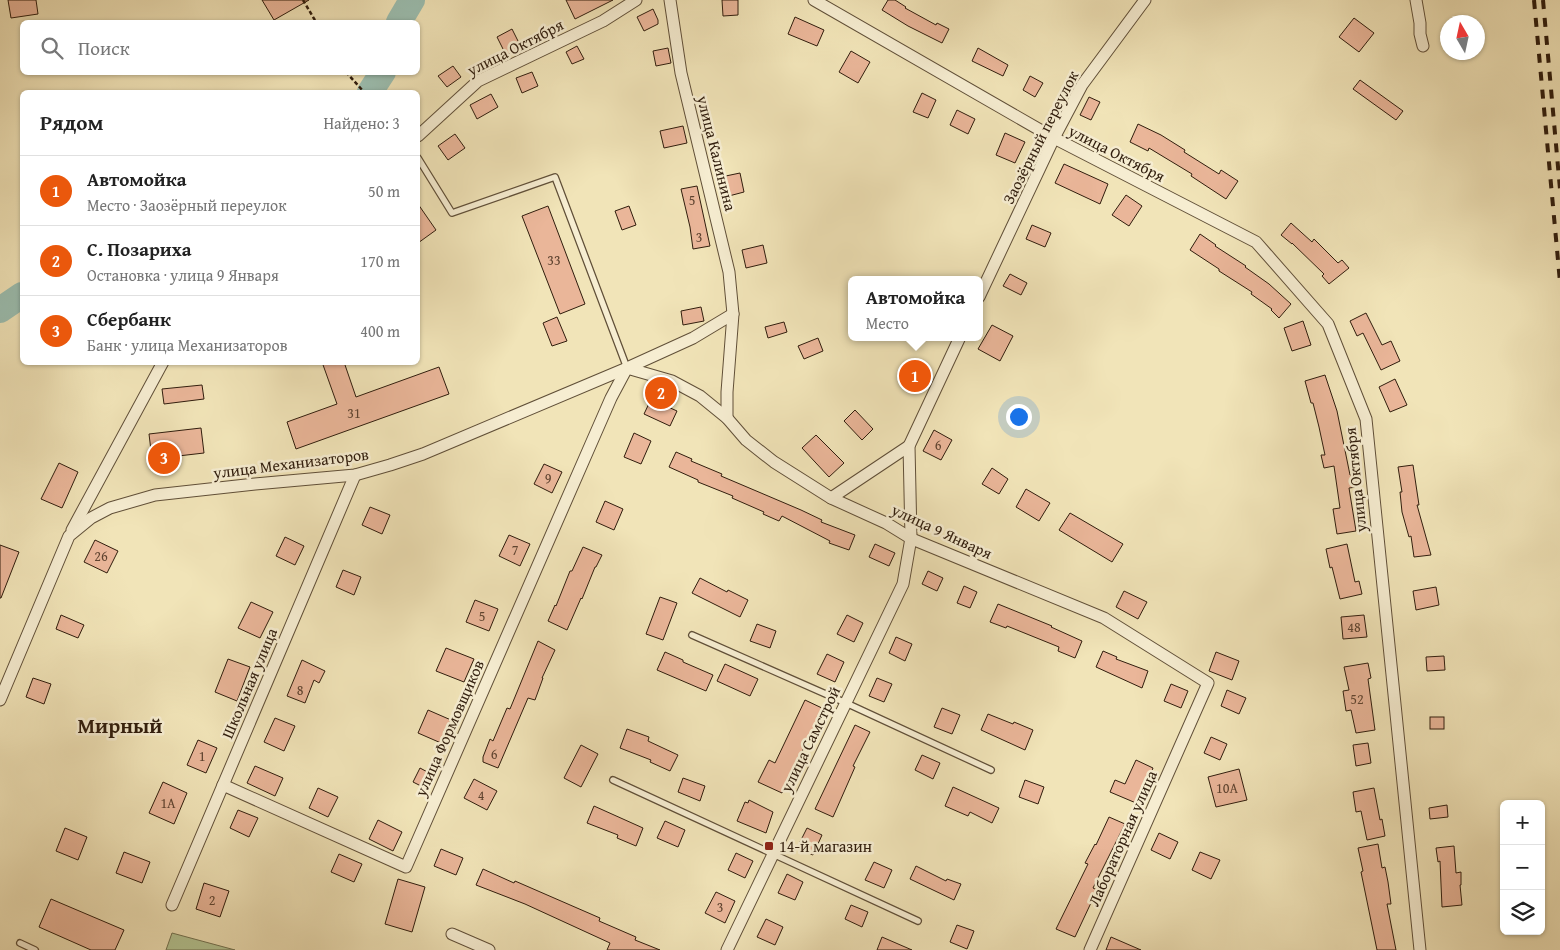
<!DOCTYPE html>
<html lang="ru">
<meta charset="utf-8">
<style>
:root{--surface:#fff;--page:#f2f2f2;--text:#222;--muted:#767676;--line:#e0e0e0;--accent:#ea580c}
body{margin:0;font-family:"Gentium Book Plus",serif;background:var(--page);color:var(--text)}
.controls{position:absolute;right:15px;bottom:15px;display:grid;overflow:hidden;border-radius:8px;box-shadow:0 1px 4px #0004}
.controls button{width:45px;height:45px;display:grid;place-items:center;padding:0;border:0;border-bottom:1px solid var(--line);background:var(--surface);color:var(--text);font:25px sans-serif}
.compass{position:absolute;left:1440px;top:15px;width:45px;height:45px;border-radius:50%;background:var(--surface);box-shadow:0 1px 4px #0004;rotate:351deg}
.you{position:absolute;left:1018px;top:416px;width:18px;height:18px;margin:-12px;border:4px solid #fff;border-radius:50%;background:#1a73e8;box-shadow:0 0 0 8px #1a73e833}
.badge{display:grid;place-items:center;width:32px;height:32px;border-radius:50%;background:var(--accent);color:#fff;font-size:16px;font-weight:700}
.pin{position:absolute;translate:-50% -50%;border:2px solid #fff;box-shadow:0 1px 5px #0006}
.popup{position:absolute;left:848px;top:276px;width:135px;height:65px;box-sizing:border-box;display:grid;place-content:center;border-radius:8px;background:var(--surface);filter:drop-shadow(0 1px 4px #0005);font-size:16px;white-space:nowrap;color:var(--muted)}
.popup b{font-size:19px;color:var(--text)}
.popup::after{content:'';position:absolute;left:50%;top:100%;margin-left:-10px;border:10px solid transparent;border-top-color:var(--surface)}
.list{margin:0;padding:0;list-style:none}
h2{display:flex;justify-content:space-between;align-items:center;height:65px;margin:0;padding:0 20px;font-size:21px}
h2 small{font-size:16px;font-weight:400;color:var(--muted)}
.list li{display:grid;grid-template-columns:32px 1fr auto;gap:15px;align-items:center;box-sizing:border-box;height:70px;padding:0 20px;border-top:1px solid var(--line)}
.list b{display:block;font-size:19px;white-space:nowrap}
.list p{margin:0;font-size:16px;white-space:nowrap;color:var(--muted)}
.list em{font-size:16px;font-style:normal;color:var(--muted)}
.icon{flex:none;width:28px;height:28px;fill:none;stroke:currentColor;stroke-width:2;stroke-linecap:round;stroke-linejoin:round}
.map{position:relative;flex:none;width:1560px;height:950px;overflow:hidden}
.search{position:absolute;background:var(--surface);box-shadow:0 1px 4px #0004;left:20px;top:20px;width:400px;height:55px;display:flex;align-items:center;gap:12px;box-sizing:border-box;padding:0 18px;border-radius:8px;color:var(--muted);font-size:19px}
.panel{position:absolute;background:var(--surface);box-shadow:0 1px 4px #0004;left:20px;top:90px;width:400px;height:275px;border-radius:8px}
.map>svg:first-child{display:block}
.green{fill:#b4c593;stroke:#727150}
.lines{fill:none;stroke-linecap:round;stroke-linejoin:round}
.river{stroke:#9bbeb0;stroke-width:26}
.building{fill:#eab699;stroke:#301d0d}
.lane-casing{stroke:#604f38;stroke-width:8}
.street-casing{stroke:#604f38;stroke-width:13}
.path{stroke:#301d0d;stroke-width:2.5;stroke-dasharray:4 2.5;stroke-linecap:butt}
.lane{stroke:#f6edd1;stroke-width:5.5}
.street{stroke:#f6edd1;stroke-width:11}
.rail{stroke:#301d0d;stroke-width:4;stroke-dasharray:9 9;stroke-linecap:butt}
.poi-dot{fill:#8f2418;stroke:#f6edd1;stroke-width:2}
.labels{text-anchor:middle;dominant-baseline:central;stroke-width:5;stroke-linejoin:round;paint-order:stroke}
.number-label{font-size:14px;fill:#5e4330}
.street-label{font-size:16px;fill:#301d0d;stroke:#f6edd1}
.poi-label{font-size:16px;fill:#301d0d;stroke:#f6edd1;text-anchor:start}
.district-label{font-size:21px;font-weight:bold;fill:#301d0d;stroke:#f6edd1}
</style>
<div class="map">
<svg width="1560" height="950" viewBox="0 0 1560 950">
<rect width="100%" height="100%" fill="#f1e4b8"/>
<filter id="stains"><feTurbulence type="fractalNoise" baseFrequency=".004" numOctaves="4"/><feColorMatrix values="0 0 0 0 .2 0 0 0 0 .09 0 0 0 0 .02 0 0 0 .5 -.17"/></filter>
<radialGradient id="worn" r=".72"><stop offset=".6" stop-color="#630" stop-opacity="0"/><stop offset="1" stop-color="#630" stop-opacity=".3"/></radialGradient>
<path class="green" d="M172 933 235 950H166Z"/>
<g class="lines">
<g class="river">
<path d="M399 22 412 0"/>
<path d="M370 92 383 72"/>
<path d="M0 310 22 295"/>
</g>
</g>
<g class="building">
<path d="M8 0H36L38 14 11 18Z"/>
<path d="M262 0H309L274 20Z"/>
<path d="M566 0H613L575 19Z"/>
<path d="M722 0H738V15L723 16Z"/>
<path d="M888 0H895L906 7 905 8 936 25 937 23 949 29 942 43 908 26 882 10Z"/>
<path d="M653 9 658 20V24L644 31 637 17Z"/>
<path d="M795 17 824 30 817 46 788 34Z"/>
<path d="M1354 18 1374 33 1359 52 1339 37Z"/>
<path d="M512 29 521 47 506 55 497 37Z"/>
<path d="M577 46 584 59 572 64 566 52Z"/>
<path d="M668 48 671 63 656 66 653 51Z"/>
<path d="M978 48 1008 65 1003 76 972 61Z"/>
<path d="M851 51 870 62 858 83 839 72Z"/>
<path d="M453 66 461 77 447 87 438 76Z"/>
<path d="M532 72 538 86 522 93 516 78Z"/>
<path d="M1030 76 1043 83 1035 97 1023 90Z"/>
<path d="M1360 80 1403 111 1396 120 1353 89Z"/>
<path d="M922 93 936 100 928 118 913 112Z"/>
<path d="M491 94 498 107 477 119 470 105Z"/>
<path d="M1089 97 1100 102 1091 120 1080 115Z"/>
<path d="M957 110 975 119 968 134 950 125Z"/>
<path d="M1138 124 1161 135 1185 150 1184 152 1219 174 1221 170 1238 181 1226 199 1191 176 1192 174 1149 148 1148 151 1130 142Z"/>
<path d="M683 126 687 143 664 148 660 131Z"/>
<path d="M1005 133 1025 142 1015 163 996 155Z"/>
<path d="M455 134 465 148 448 160 438 146Z"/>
<path d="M1064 164 1108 184 1100 204 1055 183Z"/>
<path d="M740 173 744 192 725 197 721 177Z"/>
<path d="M697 186 710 246 693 249 690 227 681 189Z"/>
<path d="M1126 195 1142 206 1129 226 1112 215Z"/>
<path d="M418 204 436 230 418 243Z"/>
<path d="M548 206 585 304 560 314 522 216Z"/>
<path d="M629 206 636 225 622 230 615 211Z"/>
<path d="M1291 223 1312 242 1314 239 1338 263 1342 260 1349 268 1329 284 1322 276 1324 274 1292 243V244L1281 235Z"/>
<path d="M1032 225 1051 233 1045 247 1026 239Z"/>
<path d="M1200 234 1216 245 1215 246 1246 266 1245 267 1269 284 1291 304 1279 318 1271 310 1272 309 1251 294 1252 292 1219 271V269L1190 250Z"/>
<path d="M763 245 767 263 746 268 742 250Z"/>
<path d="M1010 274 1027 283 1021 295 1003 286Z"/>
<path d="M701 307 704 321 683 325 681 311Z"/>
<path d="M1366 313 1382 345 1391 341 1400 361 1381 370 1363 333 1357 336 1350 321Z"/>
<path d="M557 317 567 341 552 346 543 323Z"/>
<path d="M1303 321 1311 345 1292 351 1284 328Z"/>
<path d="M784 322 787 332 768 338 765 327Z"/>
<path d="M992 325 1013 336 1000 361 978 349Z"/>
<path d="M818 338 823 351 804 359 798 346Z"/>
<path d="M322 362H344L356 397 439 367 449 394 296 449 287 422 337 404Z"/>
<path d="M916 364 927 378 914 388 903 374Z"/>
<path d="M1325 375 1337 411 1350 475H1355L1357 487 1349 488 1356 531 1337 534 1333 509 1340 508 1334 466 1324 468 1321 455H1325L1319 427 1313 403H1311L1305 381Z"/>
<path d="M1395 379 1407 405 1390 412 1379 387Z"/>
<path d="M202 385 204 399 164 404 162 389Z"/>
<path d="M654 393 669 399 666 406 677 411 670 426 644 414Z"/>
<path d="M855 410 873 429 862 440 844 421Z"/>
<path d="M201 428 204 453 152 459 149 434Z"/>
<path d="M934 430 952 440 941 460 923 451Z"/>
<path d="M634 433 651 441 641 464 624 457Z"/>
<path d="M816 435 844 463 829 477 802 448Z"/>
<path d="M676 452 692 459 691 461 722 474 721 476 801 510 822 520 821 522 855 535 849 550 829 543 830 541 782 516 779 521 763 514 764 512 732 498 733 496 698 482V480L669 467Z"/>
<path d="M59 463 78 472 62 508 41 499Z"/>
<path d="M544 464 562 472 552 493 534 484Z"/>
<path d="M1413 465 1419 505H1417L1431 555 1414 557 1411 536 1409 537 1402 512 1400 492H1402L1398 467Z"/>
<path d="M992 468 1008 479 999 494 982 484Z"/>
<path d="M1026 489 1050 503 1039 521 1016 507Z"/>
<path d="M605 501 623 509 614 530 596 522Z"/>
<path d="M370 507 390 515 382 534 362 525Z"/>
<path d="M1070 513 1123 544 1112 562 1059 530Z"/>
<path d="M509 535 530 544 520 566 499 556Z"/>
<path d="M285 537 304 546 295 565 276 556Z"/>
<path d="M95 540 118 551 107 573 84 562Z"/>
<path d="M875 544 895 553 889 566 869 557Z"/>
<path d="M1347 544 1355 582 1359 581 1362 594 1340 599 1332 567 1330 568 1326 549Z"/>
<path d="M0 545 19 552 1 598H0Z"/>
<path d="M583 547 602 555 596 567H595L582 599 581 598 567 630 548 621 555 605 556 606 570 571H572Z"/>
<path d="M343 570 361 577 354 595 336 587Z"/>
<path d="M928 571 943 578 937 591 922 584Z"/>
<path d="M700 578 727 592 728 590 748 600 740 617 692 593Z"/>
<path d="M964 586 977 592 970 608 957 603Z"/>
<path d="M1436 587 1439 605 1416 610 1413 591Z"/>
<path d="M1124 591 1147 602 1138 619 1116 607Z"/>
<path d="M660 597 677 603 663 640 646 634Z"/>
<path d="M475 600 498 609 489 631 466 622Z"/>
<path d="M251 602 273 612 260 638 238 628Z"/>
<path d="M998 604 1052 626 1051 627 1082 641 1075 658 1058 651 1059 647 1007 626 1006 628 990 622Z"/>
<path d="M61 615 84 625 78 638 56 629Z"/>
<path d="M847 615 863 623 854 642 837 634Z"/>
<path d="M1364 615 1367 637 1343 639 1341 617Z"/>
<path d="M757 624 776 631 770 648 750 641Z"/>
<path d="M896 637 912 644 905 661 889 653Z"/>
<path d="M538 641 555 650 542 678H543L535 700 528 698 498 768 483 762V757L490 739 493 741 507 708 510 709Z"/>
<path d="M446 648 474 659 464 682 436 671Z"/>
<path d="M1103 651 1117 657 1116 659 1148 671 1142 688 1096 667Z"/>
<path d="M665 652 683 660V662L713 675 706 691 657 670Z"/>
<path d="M1216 652 1239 661 1232 680 1209 671Z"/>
<path d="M827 654 844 662 835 682 817 674Z"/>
<path d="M1444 656 1445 670 1427 671 1426 657Z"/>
<path d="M228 659 250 667 237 701 215 692Z"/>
<path d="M302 660 325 671 319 683 314 680 305 703 287 696Z"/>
<path d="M1368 663 1371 678 1368 679 1375 730 1356 733 1351 710 1346 711 1343 691 1349 690 1344 667Z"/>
<path d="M725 664 758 679 750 696 717 681Z"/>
<path d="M33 678 51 684 44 704 26 697Z"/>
<path d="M877 678 892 684 884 702 869 696Z"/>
<path d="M1171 684 1188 691 1181 708 1164 701Z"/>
<path d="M1227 690 1246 698 1239 714 1221 706Z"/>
<path d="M805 700 824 709 814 732 812 731 782 793 758 782 769 760 775 763Z"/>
<path d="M942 708 960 715 952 734 934 727Z"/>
<path d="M428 710 451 720 441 743 418 733Z"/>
<path d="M988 714 1013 724 1014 722 1033 730 1025 750 981 730Z"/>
<rect x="1430" y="717" width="14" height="12"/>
<path d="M275 718 295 726 284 751 264 742Z"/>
<path d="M855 725 870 732 853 766 855 767 833 817 815 809Z"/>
<path d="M627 729 649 737 648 741 678 755 670 771 650 762 651 760 620 748Z"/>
<path d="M1211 737 1227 744 1220 760 1204 753Z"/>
<path d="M198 740 217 748 206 773 187 765Z"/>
<path d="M1368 743 1371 763 1356 766 1353 745Z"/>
<path d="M581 745 598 754 581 787 564 778Z"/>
<path d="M922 755 940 763 933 779 915 770Z"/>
<path d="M1136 760 1153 768 1148 781 1145 780 1136 803 1110 792 1115 780 1125 784Z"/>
<path d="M255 766 283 778 275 796 247 783Z"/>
<path d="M420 768 433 775 427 789 413 782Z"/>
<path d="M1239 769 1247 800 1216 807 1208 777Z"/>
<path d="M683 778 705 786 700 801 678 792Z"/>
<path d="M474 779 497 791 487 810 464 798Z"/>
<path d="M1025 780 1044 787 1038 804 1019 797Z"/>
<path d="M163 782 187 793 174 824 149 813Z"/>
<path d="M953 787 999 808 992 823 970 812 968 816 945 806Z"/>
<path d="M318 788 338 797 328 817 309 808Z"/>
<path d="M1374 788 1380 820 1382 819 1385 836 1367 840 1361 811 1356 812 1353 792Z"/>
<path d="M749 800 773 812 766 833 737 821 745 802 748 803Z"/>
<path d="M1447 805 1448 817 1430 819 1429 808Z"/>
<path d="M594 806 643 828 636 846 617 838 618 835 587 823Z"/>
<path d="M238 810 258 818 249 837 230 828Z"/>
<path d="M1109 817 1125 824 1093 888 1097 890 1075 937 1056 929 1088 864 1085 863 1095 844 1096 845Z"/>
<path d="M378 820 402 832 393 851 369 839Z"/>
<path d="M665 821 685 830 678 847 657 838Z"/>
<path d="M65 828 87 837 78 860 56 851Z"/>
<path d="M807 828 822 835 813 855 797 848Z"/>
<path d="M1159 833 1178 842 1170 859 1151 850Z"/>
<path d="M1378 844 1382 868 1385 867 1388 882 1391 904H1387L1396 950H1377L1361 872 1363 871 1358 848Z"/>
<path d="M1454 846 1456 873 1461 872V885H1460L1462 905 1442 907 1440 861 1438 862 1436 848Z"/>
<path d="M441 849 463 858 456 875 434 866Z"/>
<path d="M124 852 150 862 142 883 116 873Z"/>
<path d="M1200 852 1220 860 1211 879 1192 870Z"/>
<path d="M736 853 753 861 745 878 728 870Z"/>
<path d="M339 854 362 864 354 882 331 872Z"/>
<path d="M874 862 892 870 884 888 865 880Z"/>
<path d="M916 866 946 881 947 879 961 884 954 900 910 879Z"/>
<path d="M483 869 514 883 515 881 600 918 599 921 636 937 635 940 660 950H607L610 943 525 904 476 885Z"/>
<path d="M787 874 803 882 795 900 778 893Z"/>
<path d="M398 879 425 887 412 932 385 924Z"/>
<path d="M204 883 229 891 220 917 196 909Z"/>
<path d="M716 892 735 901 725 923 705 913Z"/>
<path d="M51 899 124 930 115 950H91L39 927Z"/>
<path d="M851 905 868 912 862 927 845 919Z"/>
<path d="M766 919 783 927 775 945 757 937Z"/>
<path d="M957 925 974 931 967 949 950 942Z"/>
<path d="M882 937 912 950H877Z"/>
<path d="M1111 937 1141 950H1106Z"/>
</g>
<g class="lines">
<defs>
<g id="lane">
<path d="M418 158 452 213 555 177 627 368"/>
<path d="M692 635 846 703 991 770"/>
<path d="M613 780 918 921"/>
<path d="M20 943 35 950"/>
</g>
<g id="street">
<path d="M670 0 681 73 729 272 733 314 727 392V418"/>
<path d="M814 0 1054 138 1256 242 1328 324 1366 419 1420 950"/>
<path d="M1416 0 1420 23V34L1423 46"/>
<path d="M418 136 478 81 603 21 636 0"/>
<path d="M979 297 1054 138 1082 85 1145 0"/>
<path d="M627 368 672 381 700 396 727 418 746 440 774 462 831 498 886 523 912 539 1104 618 1208 683 1090 950"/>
<path d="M831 498 909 446"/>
<path d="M72 530 163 362"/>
<path d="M0 700 69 536 91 518 110 508 155 495 255 484 355 475 390 465 423 454 627 368 693 338 733 314"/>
<path d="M223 785 406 867 590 446 611 398 627 368"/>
<path d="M172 905 355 475"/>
<path d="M452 934 489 950"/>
<path d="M727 950 903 584 911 538 909 446 960 337"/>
</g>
</defs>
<use href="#lane" class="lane-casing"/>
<use href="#street" class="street-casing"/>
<g class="path">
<path d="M303 0 316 22"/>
<path d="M346 72 364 92"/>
</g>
<use href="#lane" class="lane"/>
<use href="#street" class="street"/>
<g class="rail">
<path d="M1534 0 1560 282"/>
<path d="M1543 0 1560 189"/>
</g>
</g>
<rect class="poi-dot" x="764" y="841" width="10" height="10" rx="2.5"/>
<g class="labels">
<g class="number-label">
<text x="692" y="200">5</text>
<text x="699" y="237">3</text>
<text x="554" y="260">33</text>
<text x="354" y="413">31</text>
<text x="938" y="445">6</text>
<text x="548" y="478">9</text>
<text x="515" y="550">7</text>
<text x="101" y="556">26</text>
<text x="482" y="616">5</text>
<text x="1354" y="627">48</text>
<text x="300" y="690">8</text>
<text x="1357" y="699">52</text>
<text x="494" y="754">6</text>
<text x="202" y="756">1</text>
<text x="1227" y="788">10А</text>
<text x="481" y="795">4</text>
<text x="168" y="803">1А</text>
<text x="212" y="900">2</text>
<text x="720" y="907">3</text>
</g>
<g class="street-label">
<text transform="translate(515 47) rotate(-27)">улица Октября</text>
<text transform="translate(1040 137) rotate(-63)">Заозёрный переулок</text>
<text transform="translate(717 153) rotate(76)">улица Калинина</text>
<text transform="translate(1117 153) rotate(27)">улица Октября</text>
<text transform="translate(291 463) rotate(-7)">улица Механизаторов</text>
<text transform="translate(1355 480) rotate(-96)">улица Октября</text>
<text transform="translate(942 531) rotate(25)">улица 9 Января</text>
<text transform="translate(249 683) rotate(-67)">Школьная улица</text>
<text transform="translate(449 728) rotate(-66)">улица Формовщиков</text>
<text transform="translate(810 739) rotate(-64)">улица Самстрой</text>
<text transform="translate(1122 838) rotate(-66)">Лабораторная улица</text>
</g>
<g class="poi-label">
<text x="779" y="846">14-й магазин</text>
</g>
<g class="district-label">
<text x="120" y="725">Мирный</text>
</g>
</g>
<rect width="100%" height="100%" filter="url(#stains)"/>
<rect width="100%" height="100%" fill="url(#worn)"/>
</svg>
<div class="controls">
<button>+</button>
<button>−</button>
<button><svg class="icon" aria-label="layers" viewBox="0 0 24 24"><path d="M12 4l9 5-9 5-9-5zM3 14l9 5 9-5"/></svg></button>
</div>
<svg class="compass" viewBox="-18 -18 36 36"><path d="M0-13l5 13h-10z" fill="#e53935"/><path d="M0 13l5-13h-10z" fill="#767676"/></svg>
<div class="you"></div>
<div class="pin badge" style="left:915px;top:376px">1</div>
<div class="popup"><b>Автомойка</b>Место</div>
<div class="pin badge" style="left:661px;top:393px">2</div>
<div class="pin badge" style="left:164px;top:458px">3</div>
<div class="search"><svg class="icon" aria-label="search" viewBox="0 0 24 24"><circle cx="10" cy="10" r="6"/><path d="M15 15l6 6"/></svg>Поиск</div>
<section class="panel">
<h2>Рядом<small>Найдено: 3</small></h2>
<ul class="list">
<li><span class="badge">1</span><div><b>Автомойка</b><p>Место · Заозёрный переулок</p></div><em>50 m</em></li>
<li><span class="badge">2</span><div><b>С. Позариха</b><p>Остановка · улица 9 Января</p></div><em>170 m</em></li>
<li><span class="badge">3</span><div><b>Сбербанк</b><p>Банк · улица Механизаторов</p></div><em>400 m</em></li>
</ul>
</section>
</div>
